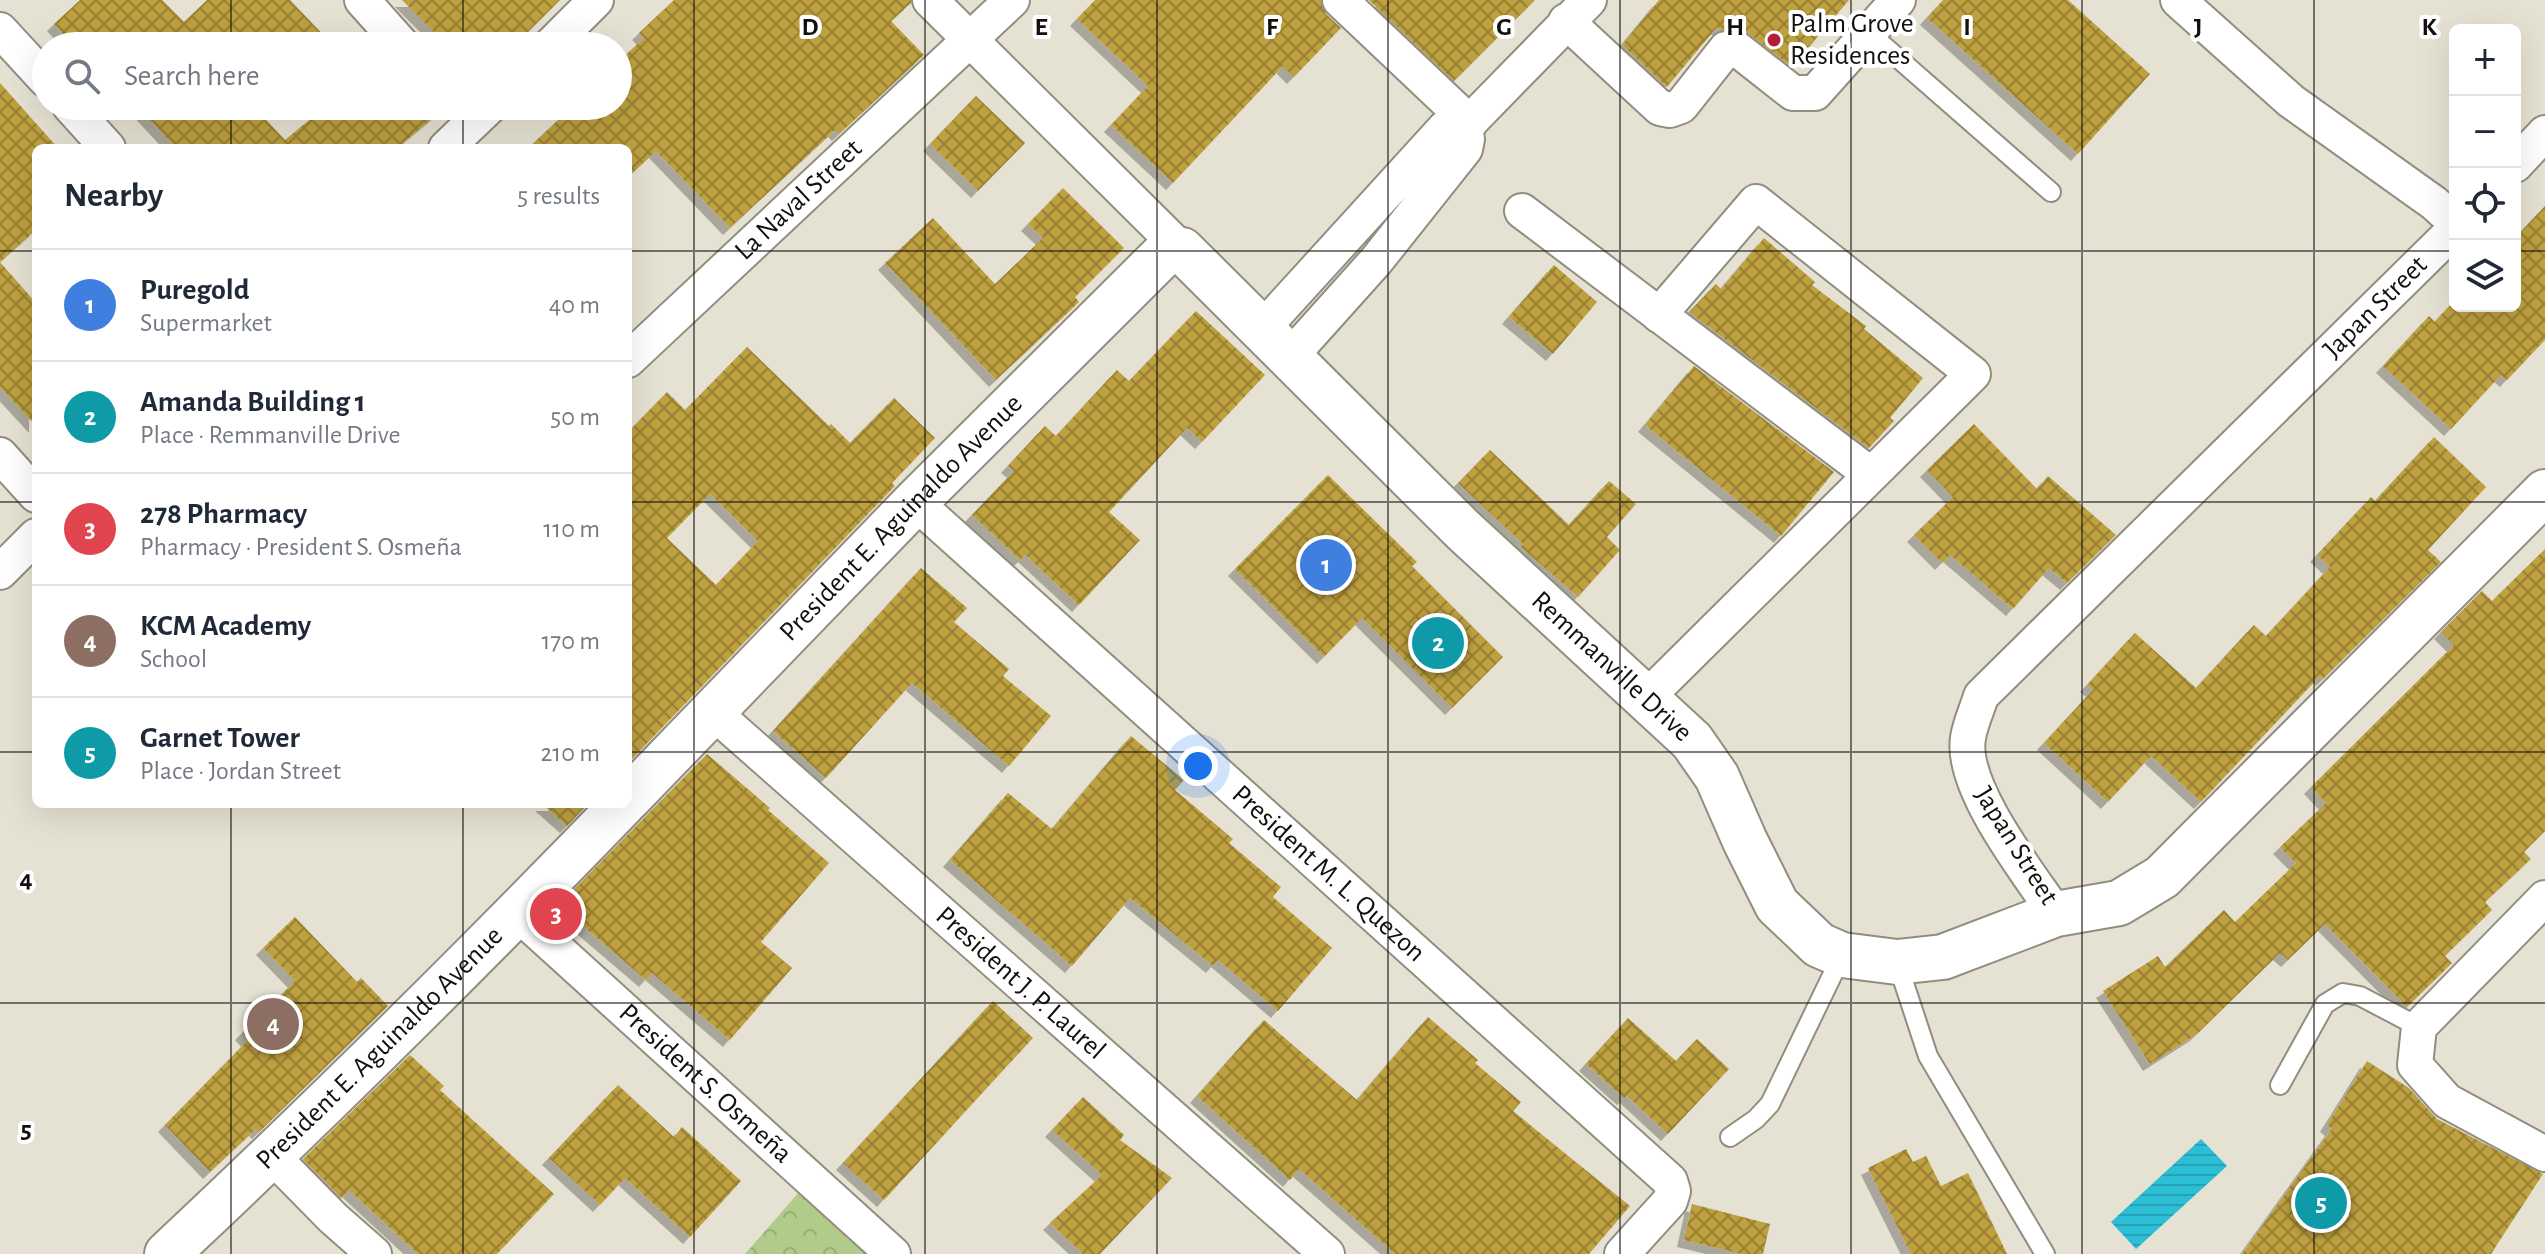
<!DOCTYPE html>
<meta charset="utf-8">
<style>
:root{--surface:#fff;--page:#f2f2f3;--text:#1f2937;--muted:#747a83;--line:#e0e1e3;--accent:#111827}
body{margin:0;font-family:"Alegreya Sans",sans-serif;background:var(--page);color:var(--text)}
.controls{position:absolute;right:24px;top:24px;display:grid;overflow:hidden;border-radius:12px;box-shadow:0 8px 32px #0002}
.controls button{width:72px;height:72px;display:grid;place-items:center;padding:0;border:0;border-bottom:2px solid var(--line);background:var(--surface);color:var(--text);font:40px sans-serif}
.you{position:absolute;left:1198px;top:766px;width:28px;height:28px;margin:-20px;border:6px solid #fff;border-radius:50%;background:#1a73e8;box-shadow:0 0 0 12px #1a73e833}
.badge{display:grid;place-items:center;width:52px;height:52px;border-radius:50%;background:var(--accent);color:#fff;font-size:26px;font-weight:700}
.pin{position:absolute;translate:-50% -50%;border:4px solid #fff;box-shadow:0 2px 8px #0006}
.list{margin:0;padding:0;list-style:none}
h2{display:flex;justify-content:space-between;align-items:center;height:104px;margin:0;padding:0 32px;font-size:34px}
h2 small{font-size:26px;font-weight:400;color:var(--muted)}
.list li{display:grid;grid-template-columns:52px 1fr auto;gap:24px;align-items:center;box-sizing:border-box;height:112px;padding:0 32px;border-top:2px solid var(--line)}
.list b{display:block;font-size:30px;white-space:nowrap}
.list p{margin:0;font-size:26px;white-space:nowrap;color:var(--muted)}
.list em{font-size:26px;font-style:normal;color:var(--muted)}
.icon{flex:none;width:44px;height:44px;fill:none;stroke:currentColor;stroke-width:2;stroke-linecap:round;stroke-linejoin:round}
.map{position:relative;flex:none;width:2545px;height:1254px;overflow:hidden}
.search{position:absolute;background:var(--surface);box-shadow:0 8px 32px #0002;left:32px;top:32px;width:600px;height:88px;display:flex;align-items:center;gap:20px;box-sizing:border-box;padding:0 28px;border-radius:44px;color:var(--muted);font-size:30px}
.panel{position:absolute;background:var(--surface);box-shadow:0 8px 32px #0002;left:32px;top:144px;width:600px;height:664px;border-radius:12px}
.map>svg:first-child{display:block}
.forest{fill:url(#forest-crowns)}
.water{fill:url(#water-rules)}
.building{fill:url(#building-cross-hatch);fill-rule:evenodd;filter:url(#shadow)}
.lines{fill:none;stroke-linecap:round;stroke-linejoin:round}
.lane-casing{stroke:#918d7f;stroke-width:22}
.street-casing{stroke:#918d7f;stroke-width:38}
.secondary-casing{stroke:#918d7f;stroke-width:48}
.lane{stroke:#fff;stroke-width:18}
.street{stroke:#fff;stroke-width:34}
.secondary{stroke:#fff;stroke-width:44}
.grid{fill:none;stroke:#12100c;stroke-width:2;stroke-opacity:0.55}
.poi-dot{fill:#b11e38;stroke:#fff;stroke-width:3}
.labels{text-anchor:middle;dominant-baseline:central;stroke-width:8;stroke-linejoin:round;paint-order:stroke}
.poi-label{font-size:28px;fill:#12100c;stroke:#fff;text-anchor:start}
.street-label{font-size:28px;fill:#12100c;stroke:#fff}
.grid-label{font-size:26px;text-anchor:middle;font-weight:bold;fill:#12100c;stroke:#fff;stroke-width:8;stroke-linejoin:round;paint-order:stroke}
</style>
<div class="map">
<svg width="2545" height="1254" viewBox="0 0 2545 1254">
<defs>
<pattern id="forest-crowns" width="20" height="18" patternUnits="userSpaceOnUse" patternTransform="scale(2)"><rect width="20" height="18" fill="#b1cc8a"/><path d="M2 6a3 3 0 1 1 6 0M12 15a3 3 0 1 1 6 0" fill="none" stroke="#97ae76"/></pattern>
<pattern id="water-rules" width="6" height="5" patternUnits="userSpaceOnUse" patternTransform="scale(2)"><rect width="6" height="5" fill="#2bbed4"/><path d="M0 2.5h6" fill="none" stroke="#25a2b5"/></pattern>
<pattern id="building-cross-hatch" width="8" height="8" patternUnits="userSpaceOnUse" patternTransform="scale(2)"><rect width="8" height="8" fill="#bea03f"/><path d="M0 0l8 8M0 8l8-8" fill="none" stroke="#998133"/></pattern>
<filter id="shadow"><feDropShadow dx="-7" dy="7" stdDeviation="0" flood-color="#0004"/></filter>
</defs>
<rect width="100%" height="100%" fill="#e6e2d3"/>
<path class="forest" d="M800 1191 868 1254H745Z"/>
<path class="water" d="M2201 1139 2227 1166 2136 1249 2111 1222Z"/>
<g class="building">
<path d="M80 0H162L184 22 207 0H290L334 46H74L54 24Z"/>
<path d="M402 0H560L514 46H468L454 32 444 42Z"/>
<path d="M674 0H911V3L891 21 924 55 839 134 835 130 730 228 656 151 628 177V148H528L573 106H618V62L644 38 639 33Z"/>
<path d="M1095 0H1321L1326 14 1341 28 1294 77 1283 66 1173 183 1111 125 1148 86 1077 19Z"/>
<path d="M1369 0H1535L1454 81Z"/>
<path d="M1659 0H1849L1792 67 1748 33 1737 29 1721 30 1717 27 1667 87 1622 45Z"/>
<path d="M1943 0H2068L2150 74 2078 154 1927 18Z"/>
<path d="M0 83 58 148H36V230L0 262Z"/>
<path d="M976 96 1025 143 978 191 930 144Z"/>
<path d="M137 106H253L285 140 326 106H447L397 148H176Z"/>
<path d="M1063 188 1124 248 1075 297 1079 302 996 380 885 263 933 218 995 284 1043 238 1028 224Z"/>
<path d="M2545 206V340L2507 380 2501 375 2451 429 2383 366 2429 316 2435 322 2449 306H2515V238Z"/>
<path d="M1764 238 1815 282 1812 285 1866 326 1864 329 1923 378 1890 418 1894 421 1869 448 1689 312 1716 284 1721 289Z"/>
<path d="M0 262 36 303V426L0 387Z"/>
<path d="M1554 265 1597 302 1553 354 1509 317Z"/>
<path d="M1196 311 1265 375 1202 442 1187 428 1109 512 1140 540 1079 605 1025 555 1020 560 972 515 1014 471 1008 466 1045 426 1056 436 1117 370 1129 381Z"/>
<path d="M747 347 829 426 831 424 850 443 894 398 935 438 892 483 895 486 628 763V432L667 392 685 410ZM710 494 758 541 716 585 667 538Z"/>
<path d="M1694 366 1834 472 1781 536 1645 425Z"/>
<path d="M1974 424 2037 489 2048 476 2116 535 2067 583 2049 568 2013 609 1950 555 1942 563 1914 535 1953 497 1927 470Z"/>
<path d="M2434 437 2486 487 2428 550 2441 562 2323 679 2320 676 2201 802 2151 756 2108 802 2044 743 2093 690 2087 685 2135 633 2196 688 2254 625 2266 636 2330 567 2317 555 2371 497 2375 501Z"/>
<path d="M1490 450 1569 525 1609 481 1636 504 1607 537 1620 550 1578 597 1521 547 1523 544 1458 483Z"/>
<path d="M1328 475 1417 562 1412 566 1503 657 1452 708 1362 618 1324 657 1235 569Z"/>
<path d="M2545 549V831L2524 852 2531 859 2485 902 2492 910 2445 956 2452 963 2407 1007 2325 924 2288 960 2280 953 2197 1034 2150 1064 2103 991 2158 956 2165 967 2224 910 2235 922 2296 863 2280 847 2326 803 2311 787 2454 645 2441 632 2482 591 2492 601Z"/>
<path d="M921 568 967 608 954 622 1009 669 1003 676 1051 716 1009 766 912 683 826 778 773 731Z"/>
<path d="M1131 736 1184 780 1175 790 1233 839 1229 843 1281 887 1273 897 1332 948 1278 1011 1218 960 1213 966 1130 898 1072 966 950 860 1008 793 1052 829Z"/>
<path d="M707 754 770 808 768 810 829 863 761 942 792 968 730 1040 652 973 646 980 578 922 569 933 549 915Z"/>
<path d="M542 804H588L567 826Z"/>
<path d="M295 917 357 982 361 978 388 1006 259 1132 256 1129 210 1172 165 1125 248 1040 242 1033 295 981 263 948Z"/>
<path d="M993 1001 1033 1038 884 1200 843 1163Z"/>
<path d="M1428 1017 1478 1060 1475 1063 1521 1102 1513 1111 1630 1206 1589 1254H1395L1299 1169 1290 1180 1197 1096 1264 1020 1357 1100Z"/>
<path d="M1628 1018 1676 1061 1697 1039 1729 1069 1668 1134 1627 1096 1624 1098 1586 1064Z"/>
<path d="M410 1055 444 1086 440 1090 554 1194 497 1254H418L349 1190 342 1198 303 1159Z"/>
<path d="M2367 1061 2409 1088 2437 1119 2543 1174 2491 1254H2242L2332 1129 2327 1125Z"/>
<path d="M618 1085 674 1137 682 1127 741 1181 690 1237 625 1178 600 1205 549 1158Z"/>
<path d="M1083 1097 1124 1135 1120 1140 1172 1178 1100 1254H1083L1050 1223 1102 1175 1052 1130Z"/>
<path d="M1906 1149 1913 1162 1926 1156 1941 1186 1968 1173 2007 1254H1911L1868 1168Z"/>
<path d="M1692 1204 1770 1224 1763 1254H1742L1684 1240Z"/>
</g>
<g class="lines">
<defs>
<g id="lane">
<path d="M1868 32 2051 192"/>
<path d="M1897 962 1928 1056 2045 1254"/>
<path d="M2280 1085 2325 1004 2343 993 2360 996 2419 1027"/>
<path d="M1730 1137 1756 1119 1770 1104 1842 955"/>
</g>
<g id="street">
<path d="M362 0 403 46"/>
<path d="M930 0 1182 250"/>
<path d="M1340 0 1470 123"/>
<path d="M2178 0 2291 101 2434 203 2455 222"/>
<path d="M1566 21 1660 108 1670 110 1681 106 1726 49H1737L1793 93H1815L1898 0"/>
<path d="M0 30 46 80"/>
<path d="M550 46 596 0"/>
<path d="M70 106 108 148"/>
<path d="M1462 130 1589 0"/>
<path d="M446 148 490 106"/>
<path d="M2515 165 2545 133"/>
<path d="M1522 211 1870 474"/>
<path d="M1261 330 1445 128 1462 130 1467 139 1465 149 1376 261 1289 358"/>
<path id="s1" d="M628 360 1012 0"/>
<path d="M0 455 36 495"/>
<path id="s2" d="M915 502 1670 1181 1673 1191 1670 1201 1622 1254"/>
<path d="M0 572 36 536"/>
<path d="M1646 698 1973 374 1756 202 1659 315"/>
<path id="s3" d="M713 712 1327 1254"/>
<path d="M2545 898 2419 1027 2415 1065 2447 1101 2545 1154"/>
<path id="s4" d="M517 913 893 1254"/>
<path id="s5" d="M2056 914C2029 874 1960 787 1968 738 1970 724 1977 710 1981 696L2455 229"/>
<path d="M272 1156 333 1218 374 1254"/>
</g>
<g id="secondary">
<path id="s6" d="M628 799 915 502 1166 252 1182 250 1462 529 1692 741 1717 777 1745 841 1777 905 1819 945 1842 955 1897 962 1943 957 2056 914 2119 903 2162 877 2545 492"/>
<path id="s7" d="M167 1254C323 1108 475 957 623 804"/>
</g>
</defs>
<use href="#lane" class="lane-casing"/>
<use href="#street" class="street-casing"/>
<use href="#secondary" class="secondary-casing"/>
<use href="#lane" class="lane"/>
<use href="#street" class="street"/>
<use href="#secondary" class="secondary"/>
</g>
<path class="grid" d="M231 0V46M463 0V46M694 0V1254M925 0V1254M1157 0V1254M1388 0V1254M1620 0V1254M1851 0V1254M2082 0V1254M2314 0V1254M231 106V148M463 106V148M0 251H36M628 251H2455M2515 251H2545M0 502H36M628 502H2545M0 752H36M628 752H2545M231 804V1254M463 804V1254M0 1003H2545"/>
<circle class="poi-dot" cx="1774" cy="40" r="8"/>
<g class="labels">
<g class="poi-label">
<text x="1790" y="24">Palm Grove<tspan x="1790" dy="32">Residences</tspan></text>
</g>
<g class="street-label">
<text stroke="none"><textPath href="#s1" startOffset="234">La Naval Street</textPath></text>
<text stroke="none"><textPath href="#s5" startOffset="798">Japan Street</textPath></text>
<text stroke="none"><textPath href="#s6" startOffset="392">President E. Aguinaldo Avenue</textPath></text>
<text stroke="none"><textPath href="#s6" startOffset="1382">Remmanville Drive</textPath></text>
<text transform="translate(2016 846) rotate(58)">Japan Street</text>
<text stroke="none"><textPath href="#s2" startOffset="556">President M. L. Quezon</textPath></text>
<text stroke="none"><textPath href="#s3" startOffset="410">President J. P. Laurel</textPath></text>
<text stroke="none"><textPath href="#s7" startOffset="296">President E. Aguinaldo Avenue</textPath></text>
<text stroke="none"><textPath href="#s4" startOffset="254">President S. Osmeña</textPath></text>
</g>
</g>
<g class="grid-label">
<text x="810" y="35">D</text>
<text x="1041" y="35">E</text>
<text x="1272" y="35">F</text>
<text x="1504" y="35">G</text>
<text x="1735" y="35">H</text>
<text x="1967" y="35">I</text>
<text x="2198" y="35">J</text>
<text x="2429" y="35">K</text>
<text x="26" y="887">4</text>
<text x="26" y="1138">5</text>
</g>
</svg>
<div class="controls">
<button>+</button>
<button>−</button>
<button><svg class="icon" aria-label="locate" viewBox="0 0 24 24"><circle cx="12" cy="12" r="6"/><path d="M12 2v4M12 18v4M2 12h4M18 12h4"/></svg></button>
<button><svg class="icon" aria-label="layers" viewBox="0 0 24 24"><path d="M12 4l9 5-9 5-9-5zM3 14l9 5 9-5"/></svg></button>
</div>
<div class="you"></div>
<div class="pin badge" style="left:1326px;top:565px;background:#3f7fe0">1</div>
<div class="pin badge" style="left:1438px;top:643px;background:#0f9aa8">2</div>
<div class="pin badge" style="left:556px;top:914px;background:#e0444e">3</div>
<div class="pin badge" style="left:273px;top:1024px;background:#8d6e63">4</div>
<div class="pin badge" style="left:2321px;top:1203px;background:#0f9aa8">5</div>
<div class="search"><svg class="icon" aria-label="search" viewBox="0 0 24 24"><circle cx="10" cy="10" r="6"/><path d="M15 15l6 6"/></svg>Search here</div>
<section class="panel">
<h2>Nearby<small>5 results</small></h2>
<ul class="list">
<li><span class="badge" style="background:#3f7fe0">1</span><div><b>Puregold</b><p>Supermarket</p></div><em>40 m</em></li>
<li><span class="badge" style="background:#0f9aa8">2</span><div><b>Amanda Building 1</b><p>Place · Remmanville Drive</p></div><em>50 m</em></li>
<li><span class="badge" style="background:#e0444e">3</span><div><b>278 Pharmacy</b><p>Pharmacy · President S. Osmeña</p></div><em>110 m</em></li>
<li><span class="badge" style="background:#8d6e63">4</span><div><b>KCM Academy</b><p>School</p></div><em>170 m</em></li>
<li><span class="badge" style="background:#0f9aa8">5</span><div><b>Garnet Tower</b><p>Place · Jordan Street</p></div><em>210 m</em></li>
</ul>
</section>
</div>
